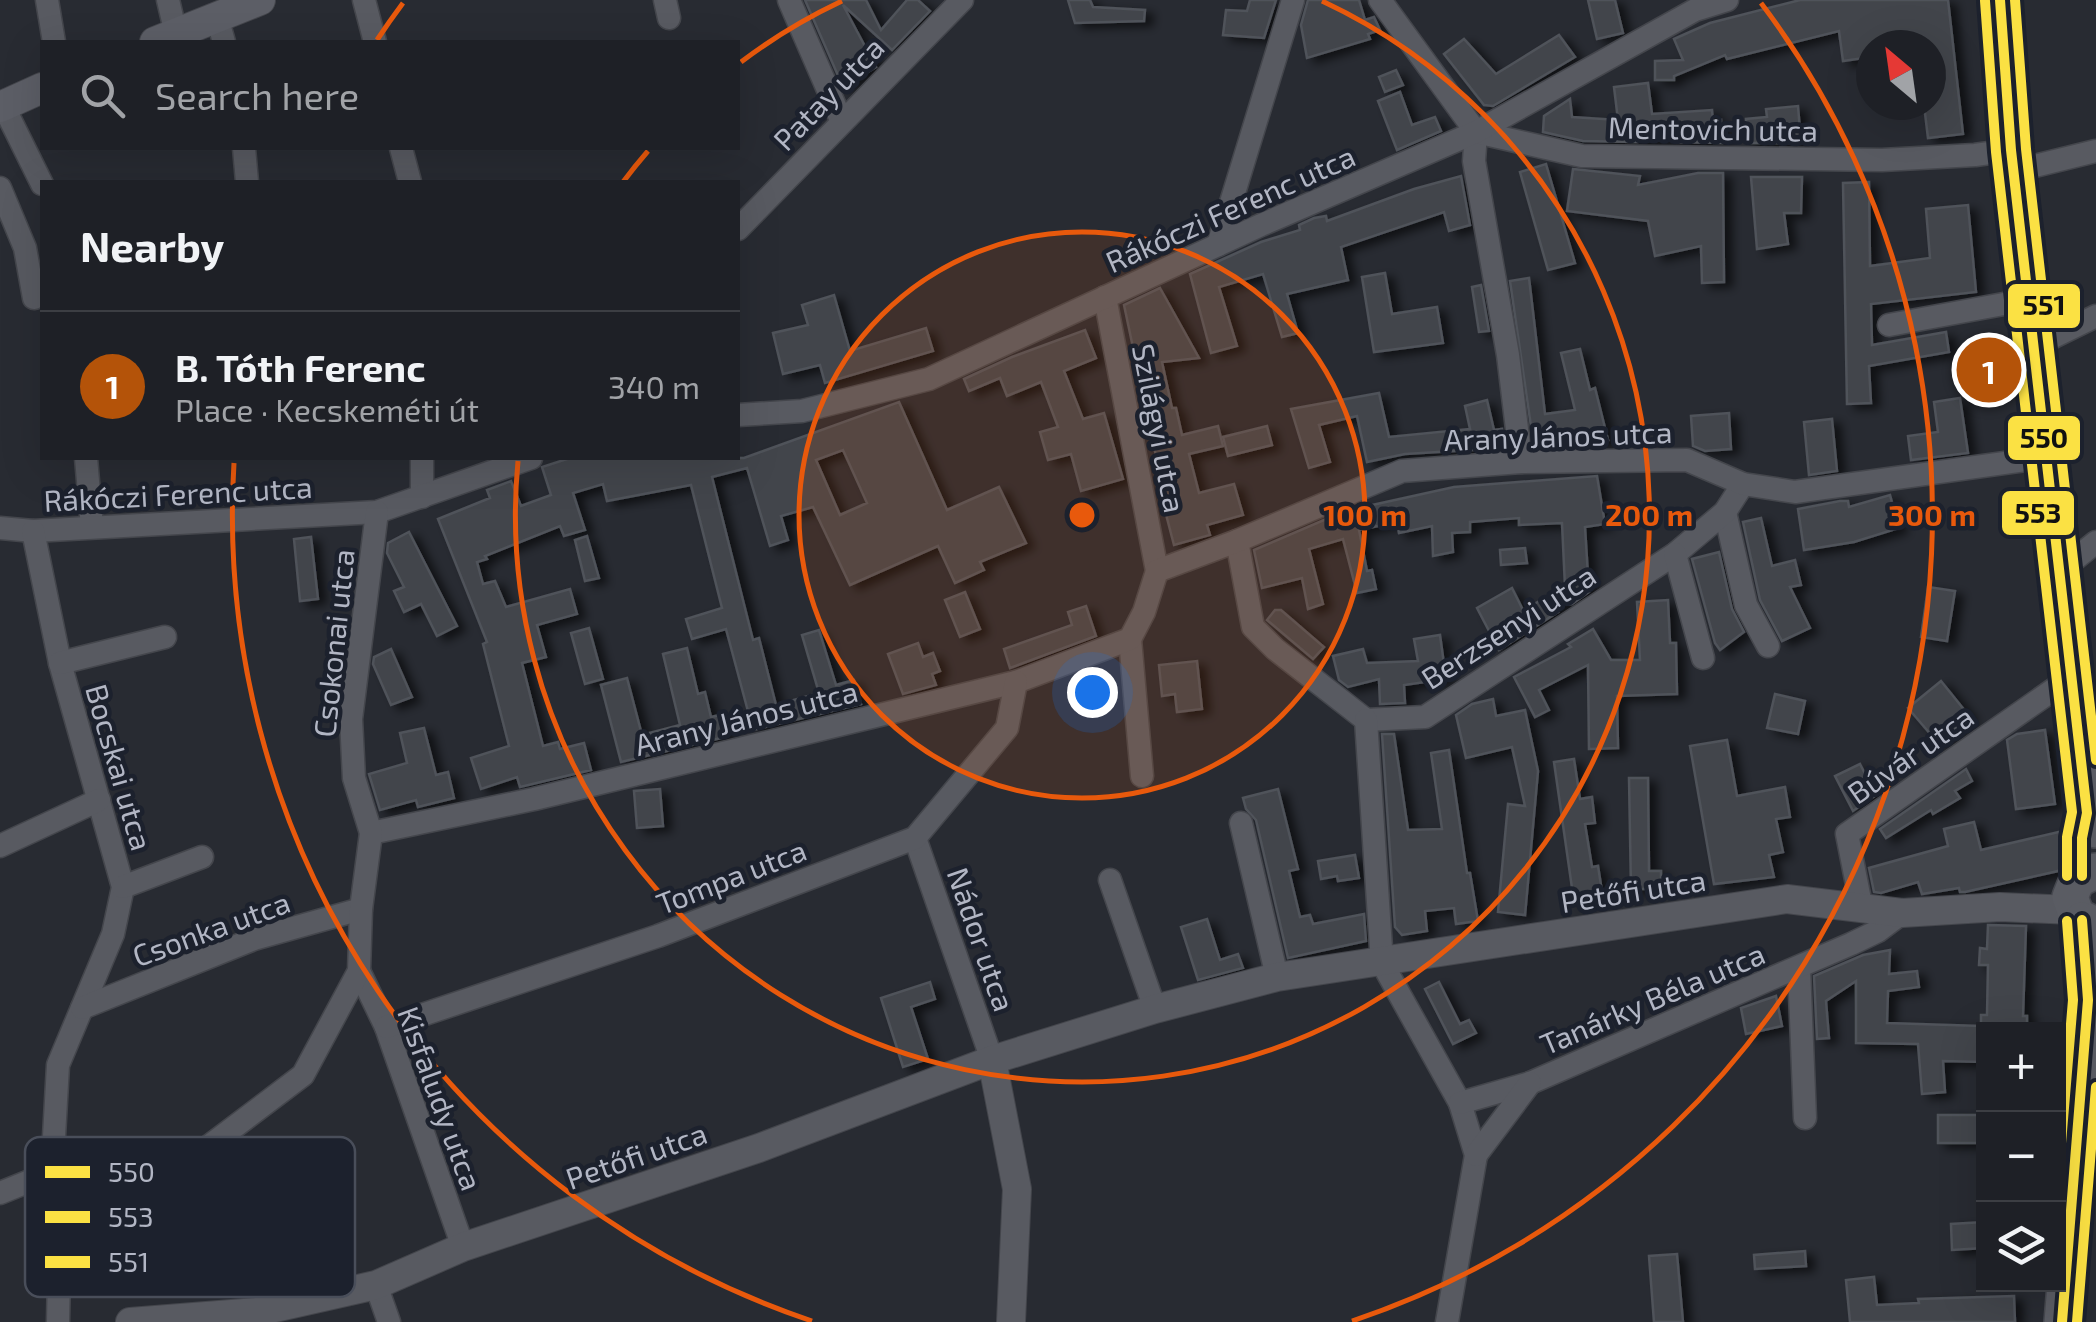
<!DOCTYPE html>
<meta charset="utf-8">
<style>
:root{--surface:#1e2026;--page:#26282e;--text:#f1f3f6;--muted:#a1a3a7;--line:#3c3e43;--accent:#b45309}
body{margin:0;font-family:"Exo 2",sans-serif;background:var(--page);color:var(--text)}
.controls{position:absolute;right:30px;bottom:30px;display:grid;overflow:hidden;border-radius:0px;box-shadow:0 10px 40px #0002}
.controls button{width:90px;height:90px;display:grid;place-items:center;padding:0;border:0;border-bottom:2px solid var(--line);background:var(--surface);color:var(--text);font:50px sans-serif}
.compass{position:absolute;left:1856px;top:30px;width:90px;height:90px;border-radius:50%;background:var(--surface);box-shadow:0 10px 40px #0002;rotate:331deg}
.you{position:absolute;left:1092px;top:692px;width:35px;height:35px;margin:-25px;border:8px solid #fff;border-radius:50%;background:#1a73e8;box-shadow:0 0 0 15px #1a73e833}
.badge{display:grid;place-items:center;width:65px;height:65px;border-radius:50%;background:var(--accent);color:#fff;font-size:32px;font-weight:700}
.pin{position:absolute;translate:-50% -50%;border:5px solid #fff;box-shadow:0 2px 10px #0006}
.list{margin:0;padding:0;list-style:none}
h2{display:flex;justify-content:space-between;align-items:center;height:130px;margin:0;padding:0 40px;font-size:42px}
h2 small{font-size:32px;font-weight:400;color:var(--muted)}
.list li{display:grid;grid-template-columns:65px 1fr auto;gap:30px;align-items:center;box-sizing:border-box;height:150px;padding:0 40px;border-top:2px solid var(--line)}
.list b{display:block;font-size:38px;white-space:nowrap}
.list p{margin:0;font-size:32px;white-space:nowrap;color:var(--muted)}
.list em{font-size:32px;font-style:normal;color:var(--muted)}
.icon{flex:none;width:55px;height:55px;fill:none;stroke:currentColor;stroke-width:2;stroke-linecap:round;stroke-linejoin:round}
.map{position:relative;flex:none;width:2096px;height:1322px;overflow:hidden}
.search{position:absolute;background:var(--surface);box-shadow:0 10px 40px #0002;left:40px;top:40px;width:700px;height:110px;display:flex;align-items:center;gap:25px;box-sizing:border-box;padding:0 35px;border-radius:0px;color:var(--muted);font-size:38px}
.panel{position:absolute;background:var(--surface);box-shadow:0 10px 40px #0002;left:40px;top:180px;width:700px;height:280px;border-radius:0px}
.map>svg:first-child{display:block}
.building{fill:#42454b;stroke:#50535a;stroke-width:2.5;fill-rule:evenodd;filter:url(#shadow)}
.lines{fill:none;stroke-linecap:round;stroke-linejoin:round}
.minor-casing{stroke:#44464c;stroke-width:25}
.tertiary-casing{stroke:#44464c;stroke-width:30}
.secondary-casing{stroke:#44464c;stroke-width:32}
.primary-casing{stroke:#46484f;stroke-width:38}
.minor{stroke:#585a61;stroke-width:22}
.tertiary{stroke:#585a61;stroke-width:28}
.secondary{stroke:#5c5e66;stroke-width:30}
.primary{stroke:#5a5c63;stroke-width:35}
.bus-1-casing{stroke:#1c212d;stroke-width:18}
.bus-2-casing{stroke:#1c212d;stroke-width:18}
.bus-3-casing{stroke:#1c212d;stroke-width:18}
.bus-1{stroke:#fbe143;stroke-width:10}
.bus-2{stroke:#fbe143;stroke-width:10}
.bus-3{stroke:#fbe143;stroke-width:10}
.ring{fill:none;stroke:#e8590c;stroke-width:5}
.labels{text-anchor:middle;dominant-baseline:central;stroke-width:9;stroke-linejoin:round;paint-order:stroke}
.street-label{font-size:30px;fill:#b2b6c4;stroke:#1c212d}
.key{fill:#1c212d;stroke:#494e5a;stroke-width:2.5}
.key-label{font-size:28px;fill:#b2b6c4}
.centre{fill:#e8590c;stroke:#1c212d;stroke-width:5}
.ring-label{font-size:30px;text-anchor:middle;font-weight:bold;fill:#e8590c;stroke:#1c212d;stroke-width:9;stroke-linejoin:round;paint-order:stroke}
.line-badge{stroke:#1c212d;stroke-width:4}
.pale-badge-label{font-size:28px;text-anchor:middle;font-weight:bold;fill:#111}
</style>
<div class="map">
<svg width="2096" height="1322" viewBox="0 0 2096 1322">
<defs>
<filter id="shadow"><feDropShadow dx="8" dy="4.5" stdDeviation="5" flood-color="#0009"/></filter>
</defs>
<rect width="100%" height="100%" fill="#282b32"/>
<g class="building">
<path d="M805 0H866L881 30 907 0H918L930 11 892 50 843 5 876 67 843 87Z"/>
<path d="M1068 0H1090L1093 7 1145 10 1144 21 1075 23Z"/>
<path d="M1250 0H1276L1264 38 1223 35 1226 10 1247 11Z"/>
<path d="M1308 0H1359L1365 20 1374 17 1380 30 1368 34 1370 39 1307 58 1301 25Z"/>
<path d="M1588 0H1615L1623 33 1597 39Z"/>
<path d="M1800 0H1948L1963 134 1928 138 1924 105H1931V45H1871V57L1843 61 1839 31 1727 59 1725 55 1674 76V80H1655V61L1683 60 1674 39 1710 23Z"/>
<path d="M1559 35 1575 57 1493 106 1484 105 1444 54 1464 39 1496 74Z"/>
<path d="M1396 70 1403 85 1385 92 1379 77Z"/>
<path d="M1648 83 1652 114 1712 110 1713 121 1721 120 1722 143 1678 142 1677 137 1637 142 1583 141 1543 132 1544 116 1570 99 1572 117 1618 120 1614 87Z"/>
<path d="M1400 92 1412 125 1435 117 1441 131 1397 150 1378 101Z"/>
<path d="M1798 106 1801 143H1748L1746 119 1767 117 1766 109Z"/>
<path d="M1546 164 1575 263 1548 270 1520 172Z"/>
<path d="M1573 169 1640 176 1638 185 1698 173H1723L1724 282 1702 283 1701 246 1655 256 1648 221 1567 211Z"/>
<path d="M1461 176 1470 225 1449 231 1444 212 1341 247 1348 280 1287 294 1298 333 1282 337 1263 274 1219 287 1237 346 1211 353 1190 274 1261 242 1300 230 1299 225 1314 218 1326 216 1327 221 1414 189Z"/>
<path d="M1751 177H1802L1801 213H1784L1788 244 1757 249Z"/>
<path d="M1869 182 1870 266 1930 258 1926 209 1968 205 1976 292 1871 304 1872 345 1946 332 1949 352 1869 366 1871 403 1847 404 1843 183Z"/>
<path d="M1385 273 1392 314 1437 307 1443 343 1374 352 1362 277Z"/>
<path d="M1529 278 1545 414 1575 410 1561 353 1580 349 1590 390 1595 388 1608 440 1578 446 1534 447 1510 281Z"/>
<path d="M1481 285 1489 331 1479 332 1472 287Z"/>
<path d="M1160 288 1199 358 1162 362 1172 408H1176L1182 435 1218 426 1223 446 1189 454 1199 493 1234 484 1243 515 1207 525 1210 535 1174 545 1156 476 1160 475 1124 305Z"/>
<path d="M834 295 850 351 926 328 933 351 825 383 820 365 783 374 773 333 808 325 802 305Z"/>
<path d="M1085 330 1096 358 1064 371 1083 419 1104 413 1123 479 1081 491 1071 454 1048 460 1040 432 1058 427 1041 382 1007 396 1000 378 969 391 964 379 1012 357Z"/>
<path d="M1379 393 1389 437 1470 429 1465 406 1487 400 1494 430 1502 429 1504 448 1405 454 1367 462 1357 416 1319 425 1330 462 1309 468 1291 409Z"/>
<path d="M1960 398 1968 453 1911 460 1908 436 1938 432 1934 402Z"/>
<path d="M899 402 947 510 999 487 1026 543 980 562 984 570 955 583 938 546 850 585 813 507 781 516 788 540 770 546 747 468 712 477 753 640 759 638 776 705 819 693 802 635 819 630 836 685 854 680 861 704 753 730 726 629 692 639 686 619 722 608 691 485 607 501 603 484 573 493 585 530 564 536 560 526 485 556 487 559 477 562 483 584 495 581 506 607 570 589 577 614 537 625 546 657 522 663 543 746 558 742 560 749 584 743 591 770 520 787 517 777 481 789 471 758 509 746 483 644 487 642 438 519 490 498 487 490 511 481 521 506 551 495 542 467 570 458H744ZM843 450 867 503 840 515 816 460Z"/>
<path d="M1729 413 1731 449 1705 451 1693 446 1691 416Z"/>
<path d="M1832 419 1837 471 1809 475 1804 422Z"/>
<path d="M1267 426 1272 445 1228 456 1223 437Z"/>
<path d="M1597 476 1605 524 1585 527 1589 592 1572 604 1554 605 1558 612 1499 650 1477 608 1512 588 1523 610 1565 587 1562 523 1519 525V518L1470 522V532L1452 533 1453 552 1433 556 1432 526 1399 533 1397 522 1359 530 1367 571 1372 570 1376 589 1357 593 1343 539 1309 549 1323 604 1308 609 1302 578 1262 588 1254 550 1345 511 1454 487Z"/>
<path d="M1890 495 1899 528 1854 542 1804 550 1798 509 1840 501H1848L1849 507Z"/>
<path d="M1761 518 1772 566 1795 560 1801 585 1790 587 1810 628 1782 641 1760 600 1743 522Z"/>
<path d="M409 532 457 626 437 636 421 604 404 612 394 591 404 587 387 553 388 543Z"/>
<path d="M587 536 599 578 585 581 575 540Z"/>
<path d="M311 537 318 599 300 601 294 539Z"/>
<path d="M1525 548 1527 563 1501 565 1500 550Z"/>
<path d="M1719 552 1732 609 1744 632 1720 650 1715 643 1692 559Z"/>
<path d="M1928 587 1955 591 1947 641 1921 637Z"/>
<path d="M965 592 980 629 960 637 945 600Z"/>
<path d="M1668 600 1670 643H1676L1677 694 1617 696 1618 748 1589 749 1588 665 1539 690 1549 710 1535 717 1514 677 1571 647 1568 644 1593 629 1611 660H1640L1637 602Z"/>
<path d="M1086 606 1096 636 1010 668 1004 649 1072 625 1068 612Z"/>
<path d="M1275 610H1281L1324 647 1313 659 1267 620Z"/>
<path d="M589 628 603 679 585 684 571 633Z"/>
<path d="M1440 635 1446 679 1404 685 1405 703 1380 704 1379 679 1348 687 1339 680 1333 656 1363 649 1367 663 1418 661 1414 639Z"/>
<path d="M918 643 923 657 933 653 940 671 932 674 936 685 903 694 888 654Z"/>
<path d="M687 648 698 694 705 692 711 717 720 715 725 737 621 762 601 685 627 678 642 735 680 725 663 654Z"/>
<path d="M391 649 412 697 391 705 373 664 374 657Z"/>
<path d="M1197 661 1202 709 1177 712 1175 694 1162 696 1159 665Z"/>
<path d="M1941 681 1970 717 1938 743 1908 708Z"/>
<path d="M1775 694 1805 701 1798 734 1767 728Z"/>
<path d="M1493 699 1496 716 1525 710 1538 771 1525 915 1498 912 1508 804 1525 806 1512 747 1466 758 1456 715 1472 704Z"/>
<path d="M424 728 436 775 448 772 454 798 418 807 416 800 380 810 369 774 407 763 400 733Z"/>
<path d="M2045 730 2055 804 2016 809 2007 740 2017 734Z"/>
<path d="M1382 734H1394L1408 830 1442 829 1431 753 1449 750 1467 873H1470L1478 921 1456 924 1454 908 1425 911 1427 931 1402 935 1395 927Z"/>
<path d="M1727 740 1737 796 1785 787 1790 817 1776 819 1783 852 1769 855 1774 877 1714 884 1690 746Z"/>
<path d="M1574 759 1580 799 1592 797 1595 823 1585 824 1592 867 1598 866 1603 898 1574 902 1554 762Z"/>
<path d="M1860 764 1876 795 1853 811 1835 776Z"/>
<path d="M1966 769 1972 781 1955 791 1960 798 1933 814 1931 810 1886 838 1880 829Z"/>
<path d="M1629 778H1648L1649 871H1661V889H1631Z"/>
<path d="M660 789 663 826 637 828 634 791Z"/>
<path d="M1278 789 1298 869 1289 871 1300 917 1310 915 1313 924 1364 914 1366 941 1288 958 1256 820 1246 809 1243 798Z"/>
<path d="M1974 822 1981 850 2063 831 2069 860 2058 871 1965 892H1960L1959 888 1922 894 1918 882 1881 893 1874 892 1869 868 1948 846 1944 829Z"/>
<path d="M1355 855 1359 878 1338 881 1337 876 1321 879 1318 861Z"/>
<path d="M1207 919 1220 960 1238 954 1243 968 1198 980 1181 927Z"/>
<path d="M1988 925 2026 926 2023 1016H2027V1030H1984V1062L1943 1061 1945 1092 1922 1094 1918 1044 1856 1043V981L1826 1001 1829 1038 1817 1039 1814 976 1863 955 1890 950 1889 974 1917 971 1919 987 1888 991 1887 1023 1981 1026V1015H1987L1988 965H1979L1980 948 1987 949Z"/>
<path d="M930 982 935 999 911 1007 928 1059 903 1067 881 998Z"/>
<path d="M1439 982 1460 1024 1469 1020 1476 1033 1453 1044 1425 989Z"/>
<path d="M1776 996 1782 1026 1746 1034 1741 1008Z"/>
<rect x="1938" y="1115" width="46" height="28"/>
<path d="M1984 1222V1248L1952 1250 1951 1224Z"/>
<path d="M1805 1251 1806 1266 1755 1269 1754 1255Z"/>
<path d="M1677 1254 1683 1322H1654L1649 1256Z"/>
<path d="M1874 1277 1877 1305 1919 1303 1918 1299 2014 1296 2015 1322H1850L1846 1280Z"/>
</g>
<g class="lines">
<defs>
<g id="minor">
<path d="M47 0 54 42"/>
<path d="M168 0 176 34"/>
<path d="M364 0 375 42"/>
<path d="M665 0 669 18"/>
<path d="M789 0 842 122"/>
<path d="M1380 0 1476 132 1474 161 1508 355 1521 462"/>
<path d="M217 17 224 42"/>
<path d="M3 105 42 184"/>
<path d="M1476 132 1582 156 1882 160 1975 155 2011 150"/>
<path d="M244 148 247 182"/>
<path d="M401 148 410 182"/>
<path d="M2014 171 2096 151"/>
<path d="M0 188 25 248 34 298"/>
<path d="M738 229 962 0"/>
<path d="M1218 245 1293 0"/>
<path d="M1105 297 1157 571"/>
<path d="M1889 325 2031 299"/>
<path d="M2035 346 2096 316"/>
<path d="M738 415 802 411 929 379 1261 225 1476 132 1695 10 1727 0"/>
<path d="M86 458 92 527"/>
<path d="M422 497V458"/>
<path d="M1725 512 1746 605 1768 646"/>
<path d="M0 528 33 531 377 512 531 458"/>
<path d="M33 531 60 663 123 887 113 934 58 1065 52 1172 60 1229 58 1322"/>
<path d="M1237 541 1253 627 1275 649 1366 720 1425 717 1675 554 1725 512 1743 484"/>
<path d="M1675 554 1703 658"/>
<path d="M2060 571 2096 542"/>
<path d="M1130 639 1142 776"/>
<path d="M60 663 165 637"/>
<path d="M1366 720 1382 963 1460 1103 1476 1155 1447 1322"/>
<path d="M1241 823 1277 977"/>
<path d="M371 833 534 799 1016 682 1130 639 1144 612 1157 571 1237 541 1402 471 1521 462 1687 460 1743 484 1795 492 2048 457"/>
<path d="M915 838 992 1060"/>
<path d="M0 846 99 800"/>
<path d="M1110 880 1155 1009"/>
<path d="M123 887 202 857"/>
<path d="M1862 910 1847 834 2070 678"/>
<path d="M1799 968 1805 1118"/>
<path d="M359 971 386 1027 463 1247"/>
<path d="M82 1008 254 939 361 909"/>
<path d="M386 1027 658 936 915 838 1007 728 1016 682"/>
<path d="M1460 1103 1530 1083 1851 944 1878 931 1902 913"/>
<path d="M1476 1155 1530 1083"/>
<path d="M0 1193 52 1172"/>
<path d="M60 1229 188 1162 303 1075 359 971 361 909 371 833 354 778 351 719 377 512"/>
<path d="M376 1285 389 1322"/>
</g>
<g id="tertiary">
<path d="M992 1060 1017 1189 1011 1322"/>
<path d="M130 1322 257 1312 376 1285 463 1247 759 1148 992 1060 1155 1009 1277 977 1787 899 1902 913 2000 907 2073 910"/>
</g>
<g id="secondary">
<path d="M155 42 260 0"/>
<path d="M0 107 42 88"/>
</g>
<g id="primary">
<path d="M2000 0 2011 150 2087 813 2096 830"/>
<path d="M2096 871 2077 880 2070 897 2077 916 2096 925"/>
<path d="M2062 1322 2088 1000 2082 920"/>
</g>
</defs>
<use href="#minor" class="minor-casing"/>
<use href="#tertiary" class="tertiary-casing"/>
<use href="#secondary" class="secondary-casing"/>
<use href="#primary" class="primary-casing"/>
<use href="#minor" class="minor"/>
<use href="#tertiary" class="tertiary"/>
<use href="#secondary" class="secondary"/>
<use href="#primary" class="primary"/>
<defs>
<g id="bus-1">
<path d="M2000 0 2011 150 2087 813 2082 838V876"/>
<path d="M2062 1322 2088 1000 2082 920"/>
</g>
<g id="bus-2">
<path d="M1985 1 1996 152 2072 812 2067 837V876"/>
<path d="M2077 1322 2096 1087"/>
</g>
<g id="bus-3">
<path d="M2015 0 2026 149 2096 760"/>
<path d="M2058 1179 2073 1000 2067 921"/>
</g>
</defs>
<use href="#bus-1" class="bus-1-casing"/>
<use href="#bus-2" class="bus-2-casing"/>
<use href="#bus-3" class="bus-3-casing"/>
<use href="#bus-1" class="bus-1"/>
<use href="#bus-2" class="bus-2"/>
<use href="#bus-3" class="bus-3"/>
</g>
<circle cx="1082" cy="515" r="283" fill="#e8590c" fill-opacity=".12"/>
<g class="ring">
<circle cx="1082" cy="515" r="283"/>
<path d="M623 182A567 567 0 0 1 648 151M741 62A567 567 0 0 1 842 1M1322 1A567 567 0 1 1 518 461"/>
<path d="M812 1321A850 850 0 0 1 234 463M377 40A850 850 0 0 1 403 3M1761 3A850 850 0 0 1 1352 1321"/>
</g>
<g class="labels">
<g class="street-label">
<text transform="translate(828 93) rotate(-46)">Patay utca</text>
<text transform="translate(1713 128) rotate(1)">Mentovich utca</text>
<text transform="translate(1230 208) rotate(-24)">Rákóczi Ferenc utca</text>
<text transform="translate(1160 428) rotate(79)">Szilágyi utca</text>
<text transform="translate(1558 435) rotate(-2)">Arany János utca</text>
<text transform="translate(178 493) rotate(-3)">Rákóczi Ferenc utca</text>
<text transform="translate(1508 626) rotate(-33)">Berzsenyi utca</text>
<text transform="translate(333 643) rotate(-84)">Csokonai utca</text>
<text transform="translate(746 717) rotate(-14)">Arany János utca</text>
<text transform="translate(1910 754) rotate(-35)">Búvár utca</text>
<text transform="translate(120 767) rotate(74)">Bocskai utca</text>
<text transform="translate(731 876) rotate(-21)">Tompa utca</text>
<text transform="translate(1633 890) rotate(-9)">Petőfi utca</text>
<text transform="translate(211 928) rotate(-20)">Csonka utca</text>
<text transform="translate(982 939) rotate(71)">Nádor utca</text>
<text transform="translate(1652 998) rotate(-23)">Tanárky Béla utca</text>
<text transform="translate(441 1098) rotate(70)">Kisfaludy utca</text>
<text transform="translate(636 1155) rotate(-19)">Petőfi utca</text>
</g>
</g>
<rect x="25" y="1137" width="330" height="160" rx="15" class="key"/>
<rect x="45" y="1166" width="45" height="12" fill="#fbe143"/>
<rect x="45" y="1211" width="45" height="12" fill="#fbe143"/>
<rect x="45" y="1256" width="45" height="12" fill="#fbe143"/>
<g class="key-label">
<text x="108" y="1182">550</text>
<text x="108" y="1227">553</text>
<text x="108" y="1272">551</text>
</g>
<circle cx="1082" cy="515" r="15" class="centre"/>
<g class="ring-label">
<text x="1365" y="526">100 m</text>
<text x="1649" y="526">200 m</text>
<text x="1932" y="526">300 m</text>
</g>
<g class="line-badge">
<rect x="2006" y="282" width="76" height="48" rx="10" fill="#fbe143"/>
<rect x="2006" y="414" width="76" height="48" rx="10" fill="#fbe143"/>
<rect x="2000" y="489" width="76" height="48" rx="10" fill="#fbe143"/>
</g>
<g class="pale-badge-label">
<text x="2044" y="315">551</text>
<text x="2044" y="448">550</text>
<text x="2038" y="523">553</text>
</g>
</svg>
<div class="controls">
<button>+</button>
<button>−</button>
<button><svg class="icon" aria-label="layers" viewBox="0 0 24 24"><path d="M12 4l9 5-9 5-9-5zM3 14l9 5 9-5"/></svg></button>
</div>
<svg class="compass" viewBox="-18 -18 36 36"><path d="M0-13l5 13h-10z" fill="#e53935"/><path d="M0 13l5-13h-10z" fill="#a1a3a7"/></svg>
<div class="you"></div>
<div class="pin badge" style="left:1989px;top:370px">1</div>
<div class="search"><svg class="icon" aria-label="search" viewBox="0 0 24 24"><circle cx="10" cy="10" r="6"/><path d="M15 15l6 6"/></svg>Search here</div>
<section class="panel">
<h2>Nearby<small></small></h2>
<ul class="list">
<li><span class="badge">1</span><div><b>B. Tóth Ferenc</b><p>Place · Kecskeméti út</p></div><em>340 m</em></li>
</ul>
</section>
</div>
